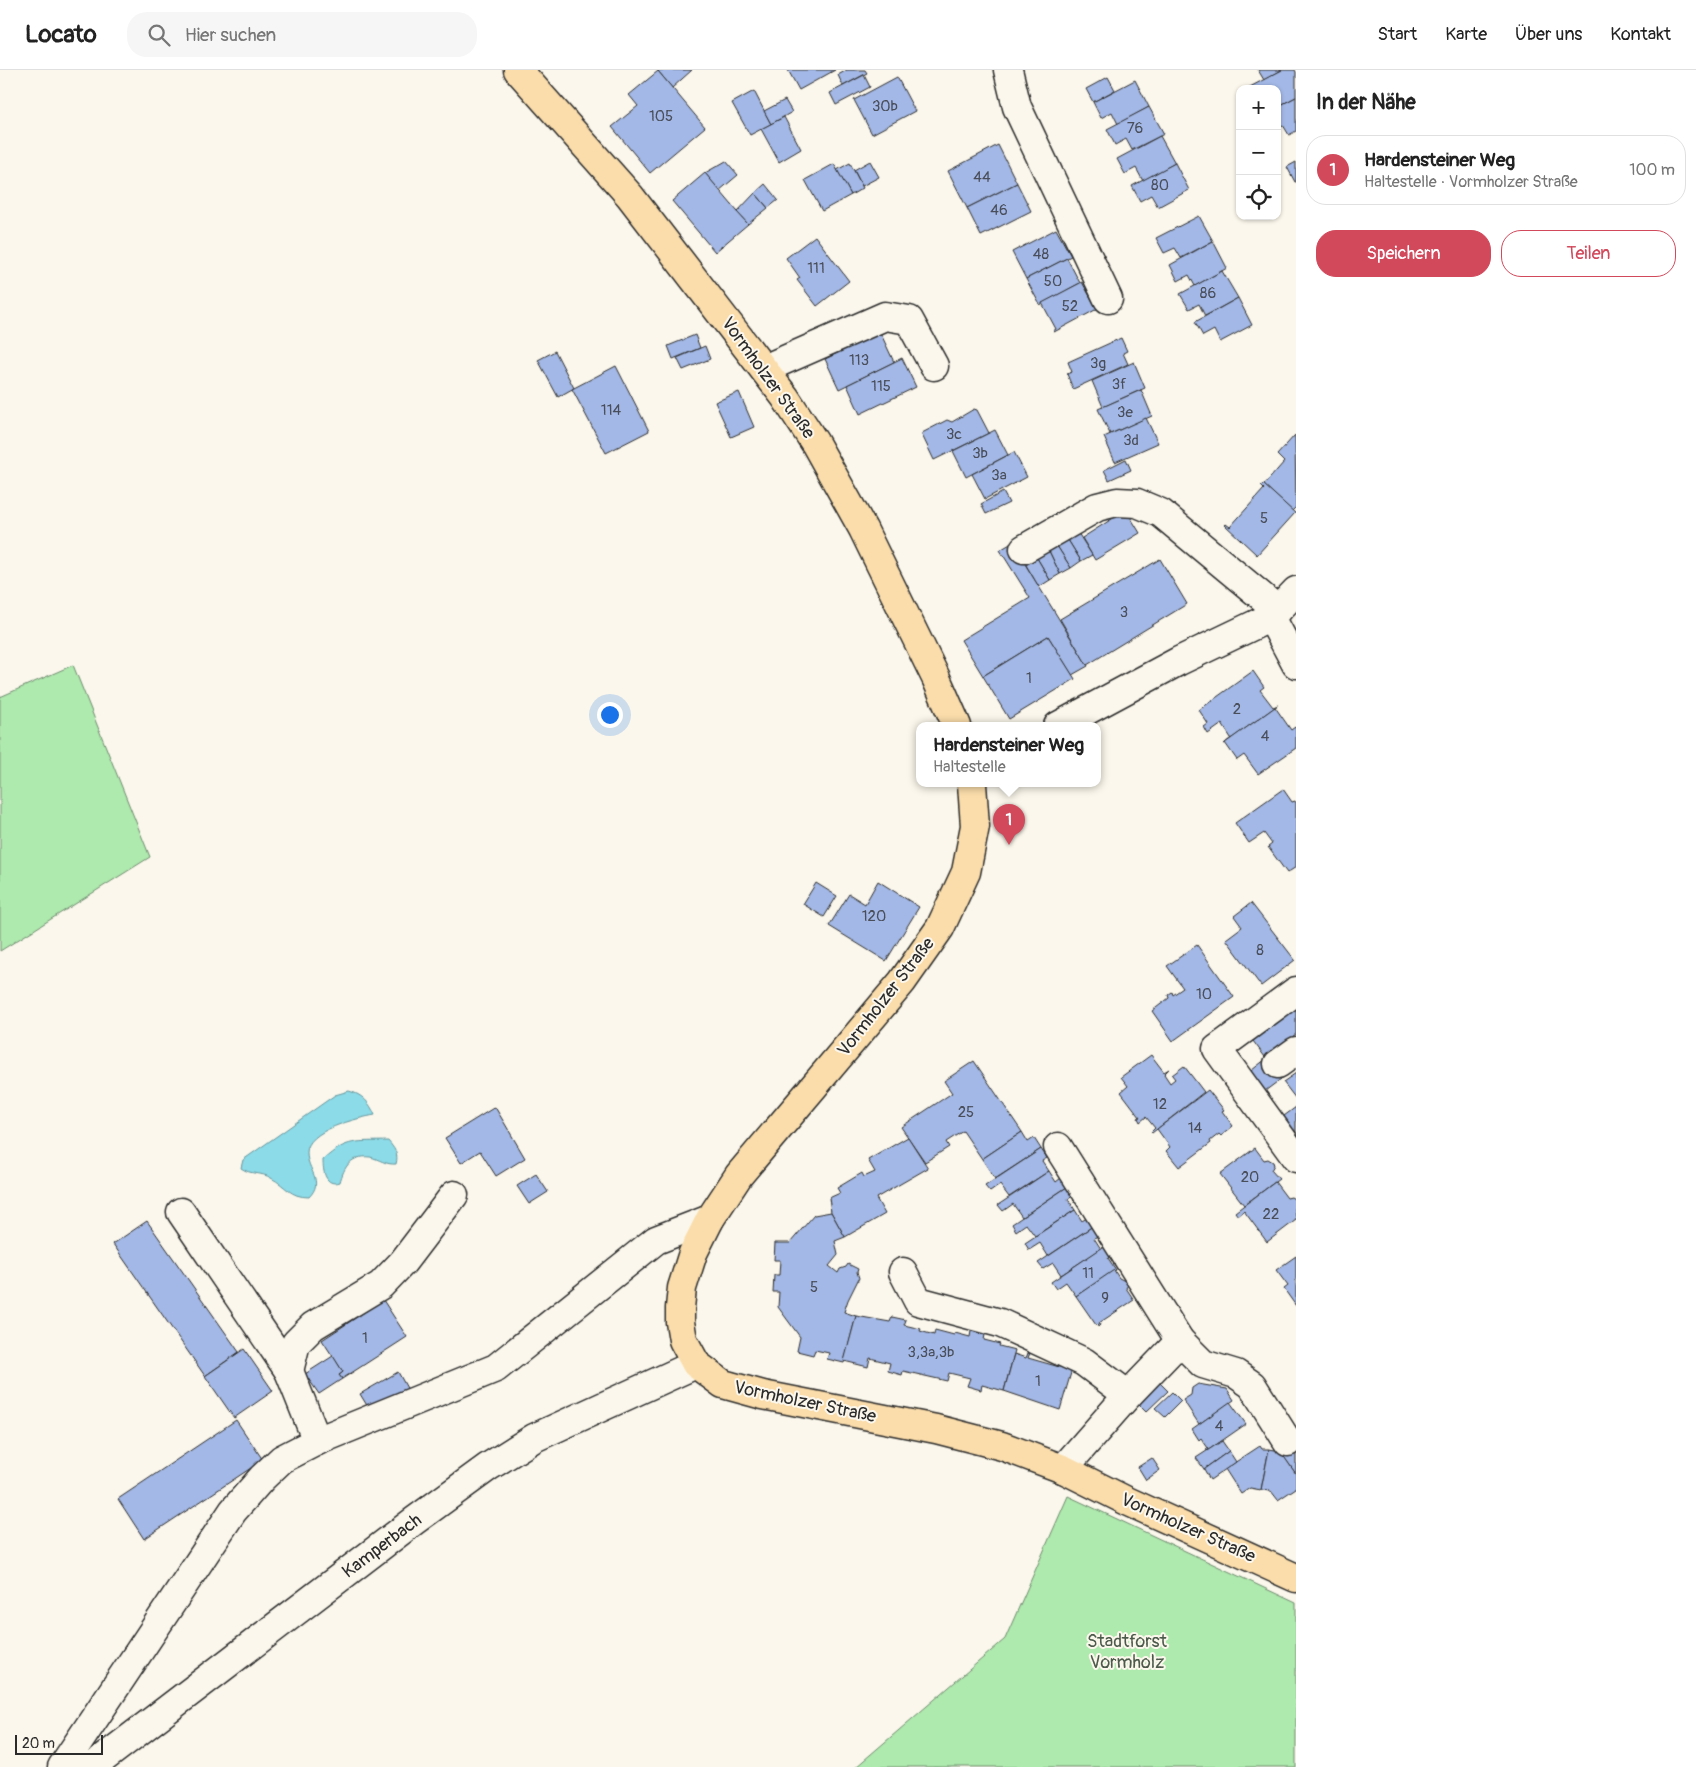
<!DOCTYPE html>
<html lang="de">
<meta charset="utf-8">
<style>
:root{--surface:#fff;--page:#f6f6f6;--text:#222;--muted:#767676;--line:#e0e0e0;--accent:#d1495b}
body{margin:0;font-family:Pangolin,sans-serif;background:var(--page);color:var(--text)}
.controls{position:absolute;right:15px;top:15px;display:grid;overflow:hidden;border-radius:10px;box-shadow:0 1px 4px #0004}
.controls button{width:45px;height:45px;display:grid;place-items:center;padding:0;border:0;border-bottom:1px solid var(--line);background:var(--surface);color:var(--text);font:25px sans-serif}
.scale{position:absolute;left:15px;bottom:12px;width:88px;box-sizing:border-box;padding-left:5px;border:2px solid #2b2b2b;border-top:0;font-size:14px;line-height:18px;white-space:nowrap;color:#2b2b2b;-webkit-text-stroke:4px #fbf7ec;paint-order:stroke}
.you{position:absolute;left:609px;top:644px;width:18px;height:18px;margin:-12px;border:4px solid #fff;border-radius:50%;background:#1a73e8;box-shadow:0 0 0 8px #1a73e833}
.badge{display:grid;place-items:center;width:32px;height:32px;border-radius:50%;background:var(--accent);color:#fff;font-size:16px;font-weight:700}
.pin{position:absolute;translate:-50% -41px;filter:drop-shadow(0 1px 2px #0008)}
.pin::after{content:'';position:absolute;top:26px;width:18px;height:15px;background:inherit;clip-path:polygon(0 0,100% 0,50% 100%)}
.popup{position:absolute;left:916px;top:652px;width:185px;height:65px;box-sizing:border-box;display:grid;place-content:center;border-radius:10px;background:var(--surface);filter:drop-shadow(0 1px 4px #0005);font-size:16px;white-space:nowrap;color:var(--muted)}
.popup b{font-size:19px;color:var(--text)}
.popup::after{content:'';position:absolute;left:50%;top:100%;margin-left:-10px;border:10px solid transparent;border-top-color:var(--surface)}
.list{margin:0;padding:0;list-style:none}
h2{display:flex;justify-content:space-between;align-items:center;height:65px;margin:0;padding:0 20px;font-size:21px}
h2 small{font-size:16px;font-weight:400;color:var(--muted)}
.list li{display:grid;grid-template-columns:32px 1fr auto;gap:15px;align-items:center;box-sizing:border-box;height:70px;margin:0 10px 10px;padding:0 10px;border:1px solid var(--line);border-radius:20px}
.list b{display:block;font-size:19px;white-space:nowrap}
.list p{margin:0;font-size:16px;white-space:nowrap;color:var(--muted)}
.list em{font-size:16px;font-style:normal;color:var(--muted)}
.actions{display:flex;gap:10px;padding:15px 20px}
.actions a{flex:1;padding:11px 0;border:1px solid var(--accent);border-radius:20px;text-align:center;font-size:18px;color:var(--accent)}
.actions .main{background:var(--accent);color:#fff}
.icon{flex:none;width:28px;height:28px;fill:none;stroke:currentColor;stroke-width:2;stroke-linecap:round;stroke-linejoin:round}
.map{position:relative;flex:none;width:1296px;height:1697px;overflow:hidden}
header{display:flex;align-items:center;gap:30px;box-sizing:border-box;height:70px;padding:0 25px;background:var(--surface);border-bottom:1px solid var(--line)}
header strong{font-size:24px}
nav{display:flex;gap:28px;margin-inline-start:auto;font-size:18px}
.search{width:350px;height:45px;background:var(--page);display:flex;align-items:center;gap:12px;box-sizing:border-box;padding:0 18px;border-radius:20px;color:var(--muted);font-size:19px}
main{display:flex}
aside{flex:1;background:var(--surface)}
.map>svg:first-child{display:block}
.green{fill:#aee9ae;stroke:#6c8a6c}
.water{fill:#8cdbe8;stroke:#65959c}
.building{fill:#a3b8e6;stroke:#2b2b2b}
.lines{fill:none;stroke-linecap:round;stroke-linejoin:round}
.minor-casing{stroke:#2b2b2b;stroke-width:31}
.major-casing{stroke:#2b2b2b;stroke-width:31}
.minor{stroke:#fbf7ec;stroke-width:28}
.major{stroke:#fbddab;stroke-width:28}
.labels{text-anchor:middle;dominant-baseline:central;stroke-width:4;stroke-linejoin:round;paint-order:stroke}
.number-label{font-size:15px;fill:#494e5a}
.street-label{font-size:18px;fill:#2b2b2b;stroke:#fbf7ec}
.park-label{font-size:18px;fill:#4c5a4c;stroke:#fbf7ec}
</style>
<header>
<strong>Locato</strong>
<div class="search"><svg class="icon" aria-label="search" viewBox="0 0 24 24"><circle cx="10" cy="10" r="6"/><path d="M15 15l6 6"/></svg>Hier suchen</div>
<nav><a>Start</a><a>Karte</a><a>Über uns</a><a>Kontakt</a></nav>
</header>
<main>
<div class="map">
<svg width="1296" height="1697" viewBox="0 0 1296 1697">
<rect width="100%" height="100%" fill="#fbf7ec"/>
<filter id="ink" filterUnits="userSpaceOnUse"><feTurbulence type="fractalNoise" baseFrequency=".02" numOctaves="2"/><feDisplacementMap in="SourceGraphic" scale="10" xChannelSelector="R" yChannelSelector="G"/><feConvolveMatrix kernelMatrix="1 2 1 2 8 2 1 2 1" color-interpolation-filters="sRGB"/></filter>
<g filter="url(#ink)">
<g class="green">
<path d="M73 595 150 787 0 881V627Z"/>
<path d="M1068 1426 1296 1533V1697H856L1005 1569Z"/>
</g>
<g class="water">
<path d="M349 1021C363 1025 369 1032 375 1045 358 1048 306 1060 307 1083 307 1100 325 1111 309 1127 289 1127 287 1116 271 1108 262 1102 250 1105 241 1098L243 1090 335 1025Z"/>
<path d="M388 1071C394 1078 399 1084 396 1094 386 1095 379 1089 370 1087 351 1085 344 1097 340 1112 325 1117 323 1101 323 1090 347 1068 357 1072 388 1071Z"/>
</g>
<g class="building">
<path d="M659 0H692L672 18 658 1Z"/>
<path d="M788 0H835L799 20Z"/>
<path d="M847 0H865L867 3 843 16 838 5Z"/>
<path d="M1258 0H1282L1264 10Z"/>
<path d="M1282 0H1295L1296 2V27L1277 37V19L1248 18Z"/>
<path d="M658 1 705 57 650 103 612 57 638 36 629 25Z"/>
<path d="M864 5 870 17 836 35 830 23Z"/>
<path d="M897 7 915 41 872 64 854 30Z"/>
<path d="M1108 7 1115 20 1093 32 1086 19Z"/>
<path d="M1135 10 1149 37 1118 54 1112 42 1101 48 1093 32Z"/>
<path d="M754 21 771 54 750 65 732 33Z"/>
<path d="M1296 27V61L1289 65 1283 55 1277 58V37Z"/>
<path d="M785 30 792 42 771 54 764 41Z"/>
<path d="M1149 37 1164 64 1132 80 1126 69 1115 75 1107 59Z"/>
<path d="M784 47 801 79 779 92 761 59Z"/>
<path d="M1160 66 1175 93 1143 111 1136 98 1125 104 1117 89Z"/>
<path d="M998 75 1017 113 967 138 948 101Z"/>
<path d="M726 91 738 105 719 121 705 103Z"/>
<path d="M870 91 879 107 862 116 854 100Z"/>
<path d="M1296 92V112H1295L1287 97Z"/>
<path d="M850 93 863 118 851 125 837 100Z"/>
<path d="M1175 93 1189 120 1158 137 1151 125 1140 131 1132 116Z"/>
<path d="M834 94 851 125 822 141 805 110Z"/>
<path d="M705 103 748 154 715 182 672 131Z"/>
<path d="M1017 113 1031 141 981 166 967 138Z"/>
<path d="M765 114 778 130 768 138 755 123Z"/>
<path d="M755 123 768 138 748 154 737 142Z"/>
<path d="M1199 146 1213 171 1181 188 1175 178 1164 183 1156 168Z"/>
<path d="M1056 159 1071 186 1026 209 1012 182Z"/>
<path d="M815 166 849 211 817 236 797 210 800 208 786 188Z"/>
<path d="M1213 171 1227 198 1195 216 1189 205 1178 211 1170 195Z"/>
<path d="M1067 188 1080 213 1040 235 1026 209Z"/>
<path d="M1222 201 1238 228 1205 246 1199 234 1189 239 1180 224Z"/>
<path d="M1082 212 1097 239 1054 262 1053 261 1056 259 1042 233Z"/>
<path d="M1238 228 1252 255 1220 272 1214 260 1203 266 1195 252Z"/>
<path d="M880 262 894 292 839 319 825 289Z"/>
<path d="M695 265 700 278 673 289 668 276Z"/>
<path d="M1121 268 1127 281 1123 283 1128 294 1073 319 1067 304 1072 302 1068 292Z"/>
<path d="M705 276 710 289 683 300 677 288Z"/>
<path d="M555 281 574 318 558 327 538 290Z"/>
<path d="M902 288 916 317 860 344 847 315Z"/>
<path d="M1134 292 1145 318 1103 337 1092 311Z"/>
<path d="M616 296 649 361 606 383 572 319Z"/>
<path d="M1141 320 1152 346 1110 364 1098 339Z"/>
<path d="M739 322 754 357 731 367 715 332Z"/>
<path d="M974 339 977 340 989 363 934 390 922 365V363L947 350 952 352Z"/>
<path d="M1146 348 1158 373 1115 392 1104 367Z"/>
<path d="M995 360 1008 385 966 407 953 381Z"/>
<path d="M1295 365 1296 437 1292 441 1264 415 1284 392 1277 385Z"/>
<path d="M1014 382 1027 407 985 429 972 404Z"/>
<path d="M1126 389 1131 400 1109 410 1104 400Z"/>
<path d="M1263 414 1295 443 1257 485 1225 455 1226 454 1230 457 1264 419 1261 416Z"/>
<path d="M1003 422 1009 433 986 444 981 434Z"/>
<path d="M1126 440 1140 463 1095 490 1082 468Z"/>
<path d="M1078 463 1092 485 1081 491 1068 470Z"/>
<path d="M1068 470 1081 491 1071 498 1057 476Z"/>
<path d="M1012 473 1088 596 1072 605 1048 566 983 606 961 570 1030 528 1000 480Z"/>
<path d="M1057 476 1071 498 1060 504 1049 481Z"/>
<path d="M1049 481 1060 504 1050 510 1037 488Z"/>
<path d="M1037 488 1050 510 1039 517 1026 495Z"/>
<path d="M1160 489 1187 534 1087 595 1060 549Z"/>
<path d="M1048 566 1075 609 1009 649 983 606Z"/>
<path d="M1253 601 1264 617 1260 620 1273 637 1278 635 1224 674 1231 668 1222 654 1208 664 1204 657 1208 654 1199 640Z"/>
<path d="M1275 637 1291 660 1295 657 1296 658V678L1258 704 1244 685 1237 690 1225 673Z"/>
<path d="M1283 719 1292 732 1295 731 1296 733V797L1287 803 1268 777 1272 774 1264 763 1249 773 1235 753Z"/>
<path d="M878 811 919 837 886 891 829 856 849 824 865 834Z"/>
<path d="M816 813 837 826 824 847 803 834Z"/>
<path d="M1251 833 1295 890 1261 916 1226 869 1242 857 1234 846Z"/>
<path d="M1197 875 1234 927 1173 971 1152 941 1169 928 1168 925 1172 922 1173 925 1183 918 1167 896Z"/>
<path d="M1296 934V964L1265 987 1250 967Z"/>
<path d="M1151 985 1164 1002 1169 999 1164 1004 1170 1013 1175 1009 1172 1005 1184 996 1204 1022 1152 1063 1151 1062 1155 1058 1146 1047 1140 1052 1138 1048 1140 1047 1121 1022 1128 1016 1121 1007Z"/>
<path d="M1266 989 1281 1009 1261 1024 1247 1004Z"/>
<path d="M974 991 1022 1062 982 1089 963 1061 946 1072 949 1077 925 1092 901 1057 952 1023 944 1011Z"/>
<path d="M1296 1003V1029L1283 1012Z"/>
<path d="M1208 1020 1224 1040 1222 1041 1233 1056 1221 1066 1219 1064 1210 1071 1211 1073 1179 1097 1166 1081 1170 1077 1157 1059Z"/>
<path d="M495 1037 525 1088 496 1106 480 1081 461 1093 445 1068Z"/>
<path d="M1296 1037V1071L1280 1049Z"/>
<path d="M1022 1062 1028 1072 1034 1068 1041 1079 995 1109 982 1089Z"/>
<path d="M908 1067 928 1098 876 1128 885 1144 845 1167 831 1142 829 1128 840 1123 837 1118 862 1103 864 1107 875 1102 868 1090Z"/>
<path d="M1255 1078 1264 1090 1268 1089 1273 1092 1274 1095 1271 1100 1279 1109 1244 1135 1220 1104Z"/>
<path d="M1041 1079 1047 1088 1042 1091 1049 1101 1009 1127 1000 1115 990 1122 985 1116Z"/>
<path d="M1049 1101 1056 1112 1061 1108 1067 1117 1022 1147 1013 1134 1003 1141 998 1135Z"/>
<path d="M536 1104 548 1122 529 1134 517 1116Z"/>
<path d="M1275 1112 1287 1128 1291 1127 1296 1130 1295 1139 1296 1150 1267 1172 1244 1141 1238 1146 1235 1142Z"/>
<path d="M1067 1117 1073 1126 1068 1129 1075 1140 1035 1166 1026 1154 1016 1161 1012 1154Z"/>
<path d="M1075 1140 1082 1151 1088 1147 1093 1156 1048 1186 1040 1173 1029 1180 1025 1173Z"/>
<path d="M831 1142 845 1167 835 1171 838 1185 829 1196 838 1203 840 1199 846 1197 848 1194 858 1199 857 1202 859 1208 848 1230 844 1242 856 1246 844 1293 827 1289 829 1283 815 1280 813 1285 797 1281 800 1267 778 1237 779 1222H773L774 1205H779L780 1190H774L775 1173H790L814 1145Z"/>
<path d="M147 1151 239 1282 205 1306 113 1174Z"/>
<path d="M1093 1156 1100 1165 1094 1168 1101 1179 1061 1205 1053 1193 1043 1199 1038 1193Z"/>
<path d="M1106 1175 1113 1184 1108 1188 1116 1200 1076 1226 1066 1212 1056 1219 1051 1212Z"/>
<path d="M1296 1186V1236L1284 1219 1288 1216 1276 1200Z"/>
<path d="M1114 1200 1119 1208 1129 1213 1126 1218 1134 1230 1099 1253 1100 1255 1098 1257 1097 1254 1096 1255 1076 1226Z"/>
<path d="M383 1230 407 1267 342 1309 339 1305 343 1302 322 1270Z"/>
<path d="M856 1246 890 1252 892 1247 906 1250 904 1255 921 1259 920 1261 934 1265 935 1260 954 1265 955 1263 970 1267 971 1261 985 1265 984 1270 1000 1274 999 1276 1015 1280 1004 1321 982 1315 981 1320 967 1316 970 1308 949 1303 947 1311 903 1301 902 1305 888 1301 890 1293 870 1288 868 1297 844 1291Z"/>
<path d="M244 1279 273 1321 234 1348 205 1306Z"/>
<path d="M1028 1283H1030L1028 1288 1070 1300 1073 1296 1060 1340 1004 1321 1014 1284 1026 1288Z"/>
<path d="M333 1286 343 1302 339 1305 342 1309 319 1324 305 1304Z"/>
<path d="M398 1302 408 1320 371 1342 360 1324Z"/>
<path d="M1159 1312 1168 1321 1146 1342 1138 1334Z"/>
<path d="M1198 1314 1227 1319 1234 1330 1199 1354 1183 1330 1191 1325 1192 1318Z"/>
<path d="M1172 1322 1181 1331 1165 1347 1155 1338Z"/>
<path d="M1230 1332 1246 1354 1207 1381 1206 1379 1208 1378 1201 1368 1199 1370 1192 1359Z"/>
<path d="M236 1350 263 1390 144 1469 118 1429Z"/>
<path d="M1222 1371 1229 1381 1204 1399 1196 1388Z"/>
<path d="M1260 1376 1262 1379H1269L1261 1420 1250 1418 1241 1424 1225 1399Z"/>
<path d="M1296 1377V1404L1283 1386Z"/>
<path d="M1278 1378 1296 1404V1418L1278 1430 1271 1421 1261 1420 1269 1379 1275 1380Z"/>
<path d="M1229 1381 1236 1392 1210 1410 1204 1399Z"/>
<path d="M1152 1388 1160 1400 1146 1410 1138 1397Z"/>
</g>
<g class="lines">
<defs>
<g id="minor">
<path d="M1008 0 1017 37 1108 229"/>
<path d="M764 299 885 246 909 250 934 296"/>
<path d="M1024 479 1097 437 1117 432 1137 433 1161 443 1278 540"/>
<path d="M1271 547 1296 594"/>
<path d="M1058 656 1179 591 1271 547 1296 521"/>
<path d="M1296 921 1217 979 1296 1088"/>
<path d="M1278 994 1296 981"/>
<path d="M1058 1077 1180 1271 1203 1294 1236 1304 1252 1315 1288 1372"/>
<path d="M181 1142 289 1301 317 1371"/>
<path d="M903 1202 918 1231 1000 1253 1084 1292 1128 1325"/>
<path d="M289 1301 296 1273 313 1256 381 1215 403 1192 454 1125"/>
<path d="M1063 1399 1128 1325 1180 1271"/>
<path d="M62 1697 233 1441 262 1408 282 1389 317 1371 496 1298 656 1170 710 1149"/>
<path d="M92 1697 414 1451 488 1397 534 1368 696 1294"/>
</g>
<g id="major">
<path d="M518 0 630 126 785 327 815 373 863 459 936 608 957 656"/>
<path d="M972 714 975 756 966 802 940 858 902 912 739 1105 710 1149 693 1183 682 1218 680 1238V1252L683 1270 696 1294 723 1314 763 1325 936 1359 1002 1376 1063 1399 1127 1431 1296 1508"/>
</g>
</defs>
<use href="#minor" class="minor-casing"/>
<use href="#major" class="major-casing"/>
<use href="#minor" class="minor"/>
<use href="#major" class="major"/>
</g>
</g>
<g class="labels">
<g class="number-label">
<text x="885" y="36">30b</text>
<text x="661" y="46">105</text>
<text x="1135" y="58">76</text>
<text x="982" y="107">44</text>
<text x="1160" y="115">80</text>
<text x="999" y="140">46</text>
<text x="1041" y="184">48</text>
<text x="816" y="198">111</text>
<text x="1053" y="211">50</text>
<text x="1208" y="223">86</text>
<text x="1070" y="236">52</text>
<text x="859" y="290">113</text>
<text x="1098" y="293">3g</text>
<text x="1119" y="314">3f</text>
<text x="881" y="316">115</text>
<text x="611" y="340">114</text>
<text x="1125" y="342">3e</text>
<text x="954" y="364">3c</text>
<text x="1131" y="370">3d</text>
<text x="980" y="383">3b</text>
<text x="999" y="405">3a</text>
<text x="1264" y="448">5</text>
<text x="1124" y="542">3</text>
<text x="1029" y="608">1</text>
<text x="1237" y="639">2</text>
<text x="1265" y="666">4</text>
<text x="874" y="846">120</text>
<text x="1260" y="880">8</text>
<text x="1204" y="924">10</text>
<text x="1160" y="1034">12</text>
<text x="966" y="1042">25</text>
<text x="1195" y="1058">14</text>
<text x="1250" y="1107">20</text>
<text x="1271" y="1144">22</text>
<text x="1088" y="1203">11</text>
<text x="814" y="1217">5</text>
<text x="1105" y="1228">9</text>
<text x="365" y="1268">1</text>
<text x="931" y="1282">3,3a,3b</text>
<text x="1038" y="1311">1</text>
<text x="1219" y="1356">4</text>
</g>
<g class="street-label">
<text transform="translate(768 308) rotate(54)">Vormholzer Straße</text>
<text transform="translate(886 927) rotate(-52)">Vormholzer Straße</text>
<text transform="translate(805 1332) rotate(12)">Vormholzer Straße</text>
<text transform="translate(1188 1458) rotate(24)">Vormholzer Straße</text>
<text transform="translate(382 1476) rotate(-37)">Kamperbach</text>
</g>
<g class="park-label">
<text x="1127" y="1571">Stadtforst<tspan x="1127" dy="21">Vormholz</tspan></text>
</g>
</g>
</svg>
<div class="controls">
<button>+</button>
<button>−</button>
<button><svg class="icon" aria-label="locate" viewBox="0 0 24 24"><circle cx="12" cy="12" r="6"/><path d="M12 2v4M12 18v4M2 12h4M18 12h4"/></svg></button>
</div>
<div class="scale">20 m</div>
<div class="you"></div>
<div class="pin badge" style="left:1009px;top:775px">1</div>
<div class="popup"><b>Hardensteiner Weg</b>Haltestelle</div>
</div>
<aside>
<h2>In der Nähe<small></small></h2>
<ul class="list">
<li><span class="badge">1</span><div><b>Hardensteiner Weg</b><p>Haltestelle · Vormholzer Straße</p></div><em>100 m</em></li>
</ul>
<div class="actions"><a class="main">Speichern</a><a>Teilen</a></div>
</aside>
</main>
